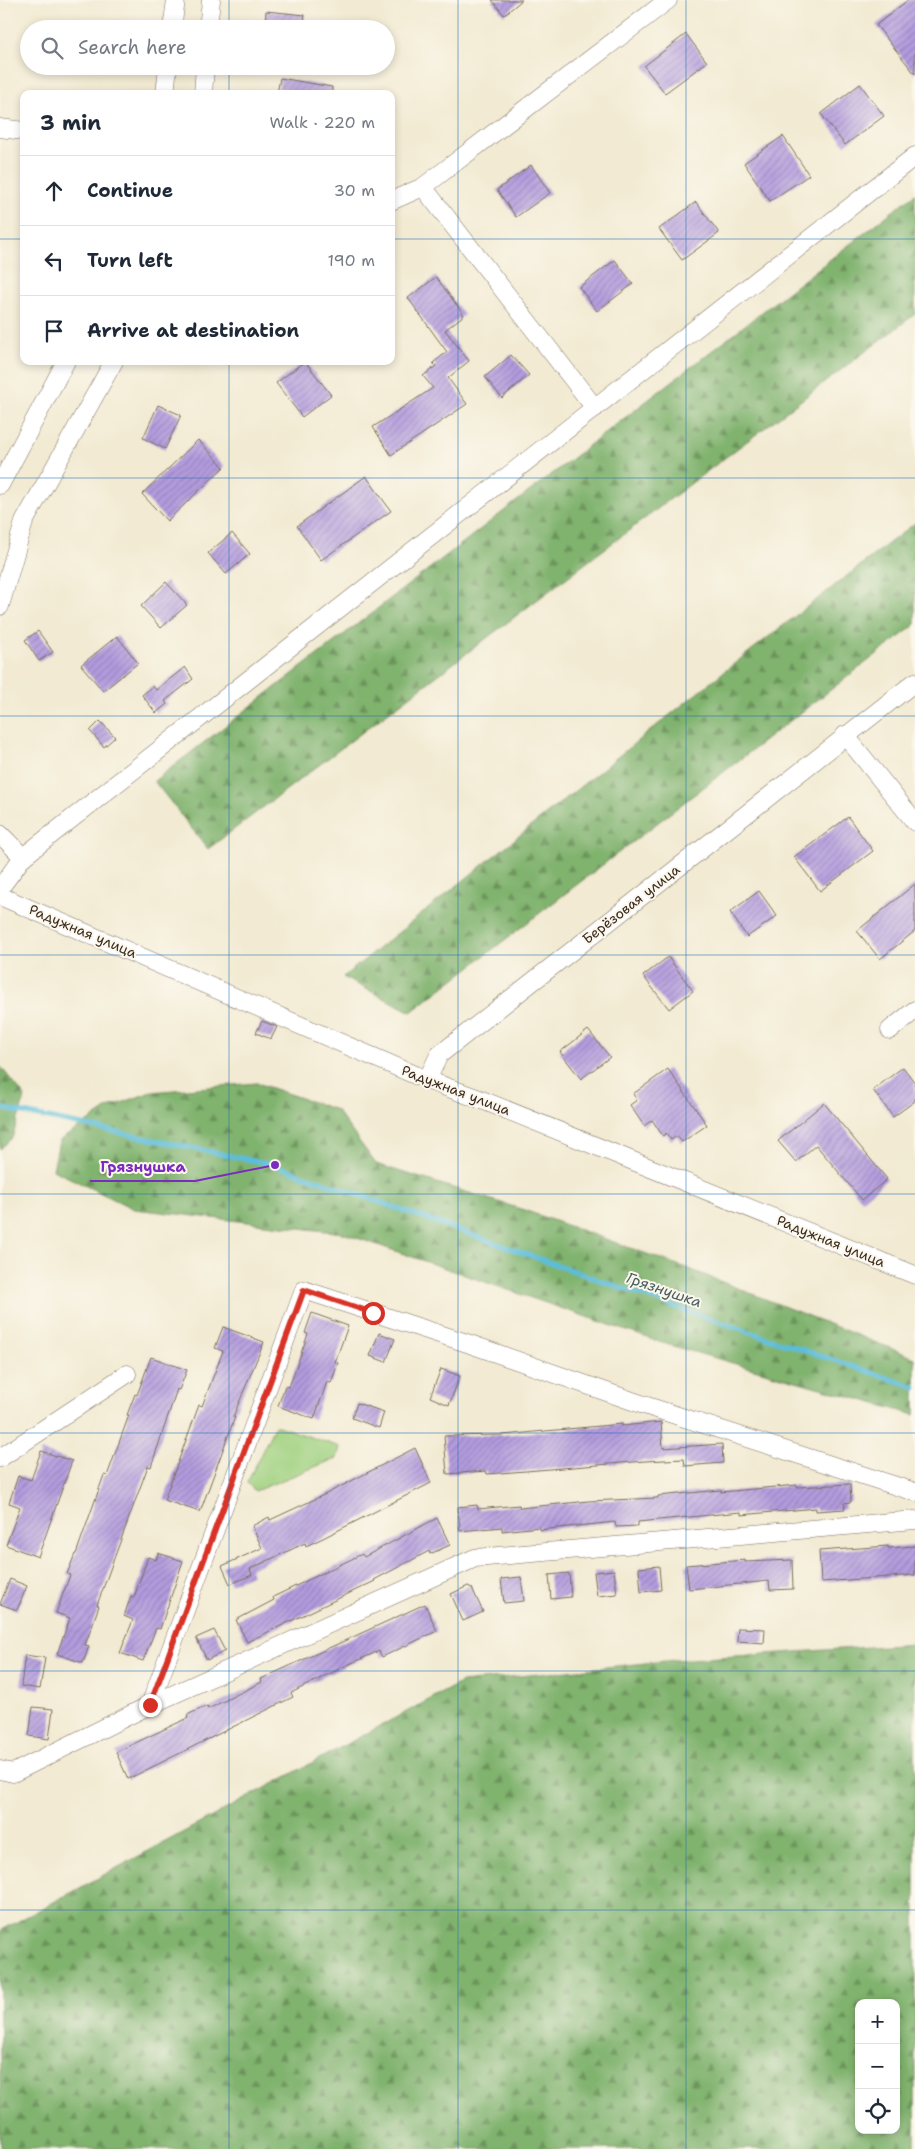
<!DOCTYPE html>
<meta charset="utf-8">
<style>
:root{--surface:#fff;--page:#f2f2f3;--text:#1f2937;--muted:#747a83;--line:#e0e1e3}
body{margin:0;font-family:"Shantell Sans",sans-serif;background:var(--page);color:var(--text)}
.controls{position:absolute;right:15px;bottom:15px;display:grid;overflow:hidden;border-radius:10px;box-shadow:0 2px 8px #0003}
.controls button{width:45px;height:45px;display:grid;place-items:center;padding:0;border:0;border-bottom:1px solid var(--line);background:var(--surface);color:var(--text);font:25px sans-serif}
.stop{position:absolute;width:15px;height:15px;margin:-11px;border:4px solid #d93025;border-radius:50%;background:#fff}
.stop.end{background:#d93025;border-color:#fff;box-shadow:0 1px 5px #0008}
.list{margin:0;padding:0;list-style:none}
h2{display:flex;justify-content:space-between;align-items:center;height:65px;margin:0;padding:0 20px;font-size:21px}
h2 small{font-size:16px;font-weight:400;color:var(--muted)}
.list li{display:grid;grid-template-columns:32px 1fr auto;gap:15px;align-items:center;box-sizing:border-box;height:70px;padding:0 20px;border-top:1px solid var(--line)}
.list b{display:block;font-size:19px;white-space:nowrap}
.list em{font-size:16px;font-style:normal;color:var(--muted)}
.icon{flex:none;width:28px;height:28px;fill:none;stroke:currentColor;stroke-width:2;stroke-linecap:round;stroke-linejoin:round}
.map{position:relative;flex:none;width:915px;height:2149px;overflow:hidden}
.search{position:absolute;background:var(--surface);box-shadow:0 2px 8px #0003;left:20px;top:20px;width:375px;height:55px;display:flex;align-items:center;gap:12px;box-sizing:border-box;padding:0 18px;border-radius:28px;color:var(--muted);font-size:19px}
.panel{position:absolute;background:var(--surface);box-shadow:0 2px 8px #0003;left:20px;top:90px;width:375px;height:275px;border-radius:10px}
.map>svg:first-child{display:block}
.forest{fill:url(#forest-firs);stroke:#5e6e46;fill-rule:evenodd}
.green{fill:#a0d180;stroke:#6e7e4f}
.lines{fill:none;stroke-linecap:round;stroke-linejoin:round}
.stream{stroke:#5cbdda;stroke-width:5}
.building{fill:url(#building-hatch)}
.street-casing{stroke:#7b6d5d;stroke-width:19}
.street{stroke:#fff;stroke-width:18}
.route{stroke:#d93025;stroke-width:6}
.grid{fill:none;stroke:#1f6fb2;stroke-width:1;stroke-opacity:0.55}
.labels{text-anchor:middle;dominant-baseline:central;stroke-width:4;stroke-linejoin:round;paint-order:stroke}
.street-label{font-size:14px;fill:#3b2a1e;stroke:#fbf7ec}
.water-label{font-size:15px;font-style:italic;fill:#475d60;stroke:#fbf7ec}
.leader{fill:none;stroke:#7b2cbf;stroke-width:2}
.callout-dot{fill:#7b2cbf;stroke:#fbf7ec;stroke-width:2}
.callout-label{font-size:15px;text-anchor:middle;font-weight:bold;fill:#7b2cbf;stroke:#fbf7ec;stroke-width:4;stroke-linejoin:round;paint-order:stroke}
</style>
<div class="map">
<svg width="915" height="2149" viewBox="0 0 915 2149">
<defs>
<pattern id="forest-firs" width="22" height="20" patternUnits="userSpaceOnUse" patternTransform="scale(1.25)"><rect width="22" height="20" fill="#80b36e"/><path d="M5 1l3.5 6h-7zM16 11l3.5 6h-7z" fill="#6a925a"/></pattern>
<pattern id="building-hatch" width="6" height="6" patternUnits="userSpaceOnUse" patternTransform="scale(1.25)"><rect width="6" height="6" fill="#b39cdf"/><path d="M-1 1l2-2M0 6l6-6M5 7l2-2" fill="none" stroke="#937fb4"/></pattern>
</defs>
<rect width="100%" height="100%" fill="#fbf7ec"/>
<filter id="ink" filterUnits="userSpaceOnUse"><feTurbulence type="fractalNoise" baseFrequency=".02" numOctaves="2"/><feDisplacementMap in="SourceGraphic" scale="10" xChannelSelector="R" yChannelSelector="G"/><feConvolveMatrix kernelMatrix="1 2 1 2 8 2 1 2 1" color-interpolation-filters="sRGB"/></filter>
<filter id="wash" filterUnits="userSpaceOnUse"><feTurbulence type="fractalNoise" baseFrequency=".0096" numOctaves="4" result="noise"/><feDisplacementMap in="SourceGraphic" scale="20" xChannelSelector="R" yChannelSelector="G"/><feGaussianBlur stdDeviation="1.12" result="paint"/><feColorMatrix in="noise" values="0 0 0 0 0 0 0 0 0 0 0 0 0 0 0 0 0 1.4 0 .05"/><feComposite in="paint" operator="in"/></filter>
<g filter="url(#wash)">
<rect width="100%" height="100%" fill="#f2ead2"/>
<g class="forest">
<path d="M915 194V314L208 849 154 781Z"/>
<path d="M915 523V625L411 1012 343 977 721 674Z"/>
<path d="M0 1066 25 1097 12 1138 0 1149Z"/>
<path d="M257 1083 336 1110 376 1164 524 1210 689 1269 915 1358V1415L659 1342 343 1233 134 1209 53 1170 59 1141 108 1108 151 1092Z"/>
<path d="M915 1644V2149H0V1931L462 1682 675 1660ZM859 2003H896V2130H859Z"/>
</g>
<path class="green" d="M275 1425 340 1447 337 1458 255 1491 247 1483Z"/>
<g class="lines">
<path class="stream" d="M0 1108 275 1165 681 1309 915 1387"/>
</g>
<g id="blocks">
<g class="building">
<path d="M492 0H522L504 15Z"/>
<path d="M908 0H915V74L876 25Z"/>
<path d="M266 11 305 15 303 29H265Z"/>
<path d="M686 34 707 62 665 93 644 66Z"/>
<path d="M280 78 332 87V94H277Z"/>
<path d="M860 84 884 116 845 145 821 114Z"/>
<path d="M783 136 809 175 770 201 744 163Z"/>
<path d="M531 165 550 193 516 217 497 190Z"/>
<path d="M696 202 719 233 682 260 659 229Z"/>
<path d="M615 260 633 284 597 311 579 287Z"/>
<path d="M436 277 464 315 445 330 469 361 448 378 467 404 391 455 373 427 433 388 423 376 436 366 433 363 447 352 408 298Z"/>
<path d="M511 355 529 375 502 398 485 377Z"/>
<path d="M305 361 331 395 302 417 276 383Z"/>
<path d="M158 405 181 415 165 449 143 438Z"/>
<path d="M198 440 224 467 167 521 142 494Z"/>
<path d="M366 476 391 511 321 560 297 526Z"/>
<path d="M232 533 250 554 226 574 208 553Z"/>
<path d="M166 582 187 605 161 628 141 606Z"/>
<path d="M38 631 53 652 39 661 25 640Z"/>
<path d="M117 636 138 663 103 691 81 665Z"/>
<path d="M185 667 193 679 165 701 167 704 156 713 142 695 153 686 156 690Z"/>
<path d="M100 721 115 737 104 747 90 731Z"/>
<path d="M848 817 873 851 820 891 794 857Z"/>
<path d="M915 884V931L880 959 857 931Z"/>
<path d="M759 891 777 916 747 937 730 912Z"/>
<path d="M668 957 693 991 669 1009 643 976Z"/>
<path d="M262 1021 277 1027 271 1039 256 1033Z"/>
<path d="M588 1030 610 1057 581 1079 560 1052Z"/>
<path d="M903 1067 915 1083V1101L893 1117 873 1090Z"/>
<path d="M668 1069 707 1125 682 1142 677 1136 671 1140 666 1133 663 1136 652 1120 644 1126 630 1105 637 1100 633 1094Z"/>
<path d="M824 1103 887 1179 862 1200 816 1145 796 1162 778 1141Z"/>
<path d="M312 1313 348 1326 335 1362 338 1363 331 1383 327 1382 314 1419 278 1406 285 1386 289 1387 308 1334 305 1333Z"/>
<path d="M223 1327 264 1342 233 1417H235L200 1512 164 1500 199 1405 202 1406 223 1351 215 1348Z"/>
<path d="M379 1333 395 1339 386 1362 370 1356Z"/>
<path d="M151 1357 187 1370 179 1390 177 1389 151 1467 148 1466 97 1605 99 1606 85 1645 89 1646 83 1663 57 1654 70 1618 56 1613 70 1575 67 1574 75 1554H76L104 1475 107 1476 129 1415H127L135 1394 137 1395Z"/>
<path d="M441 1369 460 1376 449 1405 430 1397Z"/>
<path d="M357 1403 384 1412 379 1428 352 1418Z"/>
<path d="M661 1422 663 1448 722 1444 723 1463 685 1466 684 1459 645 1461 526 1471 487 1474 486 1471 447 1474 444 1436 502 1435 622 1424V1426Z"/>
<path d="M415 1448 431 1483 323 1538 306 1546 305 1543 250 1569 252 1575 230 1584 222 1566 262 1548 252 1526 269 1517 270 1520 328 1493Z"/>
<path d="M41 1451 72 1461 38 1557 6 1545 20 1507 9 1503 18 1476 31 1480Z"/>
<path d="M850 1484 851 1502 844 1503 845 1509 816 1511V1508L741 1515V1512L638 1522V1526L616 1527 615 1522 539 1530V1527L502 1531V1527L460 1531 458 1507 477 1505 478 1509 519 1505 520 1508 589 1501 658 1498V1496L721 1490V1492L797 1485 798 1487Z"/>
<path d="M437 1518 450 1545 430 1554 429 1551 374 1580 375 1581 247 1642 236 1620 274 1600 273 1597 362 1554 364 1557Z"/>
<path d="M888 1546V1548L915 1546V1575L821 1582 819 1551Z"/>
<path d="M158 1553 183 1561 160 1629 156 1628 143 1661 120 1653 133 1620 124 1616 131 1596 134 1597 148 1557 156 1560Z"/>
<path d="M745 1560V1562L792 1560 793 1589 770 1590 769 1581 689 1589 686 1565Z"/>
<path d="M659 1566 661 1590 641 1592 639 1568Z"/>
<path d="M614 1570 617 1594 597 1596 594 1572Z"/>
<path d="M569 1573 571 1597 551 1599 549 1575Z"/>
<path d="M521 1577 524 1601 504 1603 501 1579Z"/>
<path d="M10 1579 27 1586 17 1610 0 1604Z"/>
<path d="M468 1586 472 1588 483 1612 463 1621 451 1594Z"/>
<path d="M425 1604 437 1631 382 1657 379 1651 345 1666 291 1693 293 1697 128 1779 116 1752 188 1718 187 1715 207 1706 208 1709 262 1682 261 1679Z"/>
<path d="M738 1628 765 1629 764 1643 737 1641Z"/>
<path d="M214 1630 225 1651 207 1660 196 1638Z"/>
<path d="M25 1655 45 1658 40 1689 21 1686Z"/>
<path d="M33 1707 53 1709 49 1739 29 1736Z"/>
</g>
</g>
</g>
<g filter="url(#ink)">
<use href="#blocks" fill-opacity="0" stroke="#7b6d5d" stroke-width="1"/>
<g class="lines">
<defs>
<g id="street">
<path d="M172 29 176 0"/>
<path d="M208 29 211 0"/>
<path d="M165 94 168 66"/>
<path d="M203 94 205 66"/>
<path d="M0 128 24 131"/>
<path d="M423 187 595 408"/>
<path d="M391 201 423 187 668 0"/>
<path d="M0 485 66 361"/>
<path d="M0 606 24 522 114 361"/>
<path d="M845 735 915 822"/>
<path d="M0 834 23 857"/>
<path d="M0 888 23 857 915 156"/>
<path d="M0 896 427 1080 482 1100 915 1275"/>
<path d="M890 1030 915 1010"/>
<path d="M427 1080 439 1055 915 682"/>
<path d="M0 1458 127 1374"/>
<path d="M150 1705 304 1290 470 1344 641 1404 915 1492"/>
<path d="M0 1770 13 1773 150 1705 475 1558 915 1520"/>
</g>
</defs>
<use href="#street" class="street-casing"/>
<use href="#street" class="street"/>
</g>
</g>
<g class="lines" filter="url(#ink)">
<path class="route" d="M150 1705 304 1290 373 1313"/>
</g>
<path class="grid" d="M229 0V29M458 0V2149M686 0V2149M229 66V94M0 239H24M391 239H915M229 361V2149M0 478H915M0 716H915M0 955H915M0 1194H915M0 1433H915M0 1671H915M0 1910H915"/>
<g class="labels">
<g class="street-label">
<text transform="translate(631 904) rotate(-38)">Берёзовая улица</text>
<text transform="translate(83 931) rotate(23)">Радужная улица</text>
<text transform="translate(456 1090) rotate(21)">Радужная улица</text>
<text transform="translate(831 1241) rotate(22)">Радужная улица</text>
</g>
<g class="water-label">
<text transform="translate(664 1290) rotate(19)">Грязнушка</text>
</g>
</g>
<path class="leader" d="M275 1165L195 1181H90"/>
<circle class="callout-dot" cx="275" cy="1165" r="5"/>
<g class="callout-label">
<text x="143" y="1172">Грязнушка</text>
</g>
</svg>
<div class="controls">
<button>+</button>
<button>−</button>
<button><svg class="icon" aria-label="locate" viewBox="0 0 24 24"><circle cx="12" cy="12" r="6"/><path d="M12 2v4M12 18v4M2 12h4M18 12h4"/></svg></button>
</div>
<div class="stop" style="left:373px;top:1313px"></div>
<div class="stop end" style="left:150px;top:1705px"></div>
<div class="search"><svg class="icon" aria-label="search" viewBox="0 0 24 24"><circle cx="10" cy="10" r="6"/><path d="M15 15l6 6"/></svg>Search here</div>
<section class="panel">
<h2>3 min<small>Walk · 220 m</small></h2>
<ul class="list">
<li><svg class="icon" aria-label="ahead" viewBox="0 0 24 24"><path d="M12 20V5M6 11l6-6 6 6"/></svg><div><b>Continue</b></div><em>30 m</em></li>
<li><svg class="icon" aria-label="left" viewBox="0 0 24 24"><path d="M17 20v-9H6M10 6l-5 5 5 5"/></svg><div><b>Turn left</b></div><em>190 m</em></li>
<li><svg class="icon" aria-label="arrive" viewBox="0 0 24 24"><path d="M6 21V4h12l-3 4 3 4H6"/></svg><div><b>Arrive at destination</b></div></li>
</ul>
</section>
</div>
